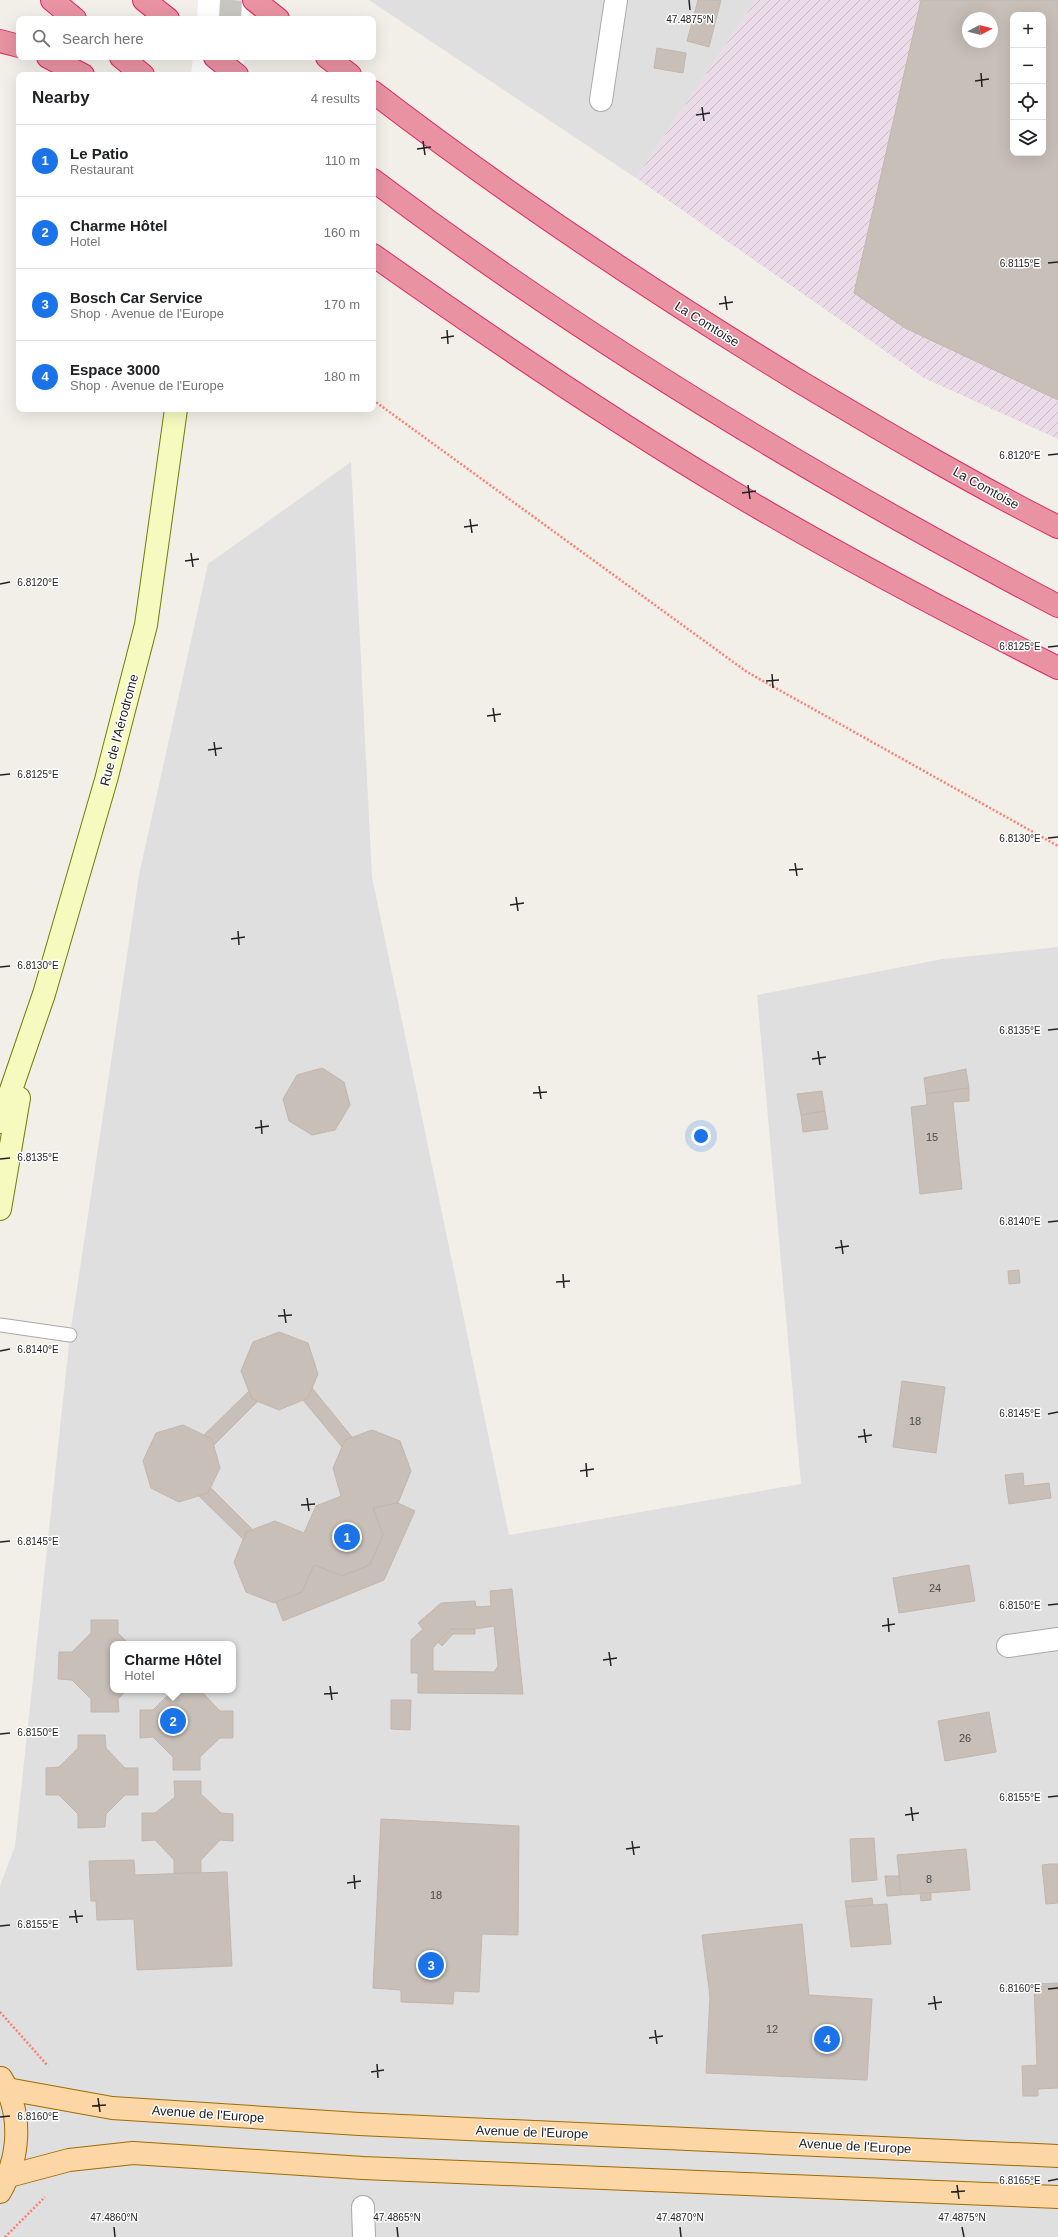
<!DOCTYPE html>
<meta charset="utf-8">
<style>
:root{--surface:#fff;--page:#f2f2f2;--text:#202124;--muted:#757577;--line:#e0e0e0;--accent:#1a73e8}
body{margin:0;font-family:Arial,sans-serif;background:var(--page);color:var(--text)}
.controls{position:absolute;right:12px;top:12px;display:grid;overflow:hidden;border-radius:8px;box-shadow:0 4px 16px #0002}
.controls button{width:36px;height:36px;display:grid;place-items:center;padding:0;border:0;border-bottom:1px solid var(--line);background:var(--surface);color:var(--text);font:20px sans-serif}
.compass{position:absolute;left:962px;top:12px;width:36px;height:36px;border-radius:50%;background:var(--surface);box-shadow:0 4px 16px #0002;rotate:83deg}
.you{position:absolute;left:701px;top:1136px;width:14px;height:14px;margin:-10px;border:3px solid #fff;border-radius:50%;background:#1a73e8;box-shadow:0 0 0 6px #1a73e833}
.badge{display:grid;place-items:center;width:26px;height:26px;border-radius:50%;background:var(--accent);color:#fff;font-size:13px;font-weight:700}
.pin{position:absolute;translate:-50% -50%;border:2px solid #fff;box-shadow:0 1px 4px #0006}
.popup{position:absolute;left:110px;top:1641px;width:126px;height:52px;box-sizing:border-box;display:grid;place-content:center;border-radius:8px;background:var(--surface);filter:drop-shadow(0 1px 3px #0005);font-size:13px;white-space:nowrap;color:var(--muted)}
.popup b{font-size:15px;color:var(--text)}
.popup::after{content:'';position:absolute;left:50%;top:100%;margin-left:-8px;border:8px solid transparent;border-top-color:var(--surface)}
.list{margin:0;padding:0;list-style:none}
h2{display:flex;justify-content:space-between;align-items:center;height:52px;margin:0;padding:0 16px;font-size:17px}
h2 small{font-size:13px;font-weight:400;color:var(--muted)}
.list li{display:grid;grid-template-columns:26px 1fr auto;gap:12px;align-items:center;box-sizing:border-box;height:72px;padding:0 16px;border-top:1px solid var(--line)}
.list b{display:block;font-size:15px;white-space:nowrap}
.list p{margin:0;font-size:13px;white-space:nowrap;color:var(--muted)}
.list em{font-size:13px;font-style:normal;color:var(--muted)}
.icon{flex:none;width:22px;height:22px;fill:none;stroke:currentColor;stroke-width:2;stroke-linecap:round;stroke-linejoin:round}
.map{position:relative;flex:none;width:1058px;height:2237px;overflow:hidden}
.search{position:absolute;background:var(--surface);box-shadow:0 4px 16px #0002;left:16px;top:16px;width:360px;height:44px;display:flex;align-items:center;gap:10px;box-sizing:border-box;padding:0 14px;border-radius:8px;color:var(--muted);font-size:15px}
.panel{position:absolute;background:var(--surface);box-shadow:0 4px 16px #0002;left:16px;top:72px;width:360px;height:340px;border-radius:8px}
.map>svg:first-child{display:block}
.residential{fill:#e0dfdf;fill-rule:evenodd}
.industrial{fill:url(#industrial-furrows);fill-rule:evenodd}
.pier{fill:#fff}
.building{fill:#c7bfb8;stroke:#c4b6ab;fill-rule:evenodd}
.lines{fill:none;stroke-linecap:round;stroke-linejoin:round}
.secondary-tunnel{stroke:#c8c6c1;stroke-width:22;stroke-dasharray:22 11;stroke-linecap:butt}
.lane-casing{stroke:#a9a9a9;stroke-width:15}
.street-casing{stroke:#a9a9a9;stroke-width:24}
.secondary-casing{stroke:#707d05;stroke-width:24}
.primary-casing{stroke:#a06b00;stroke-width:24}
.highway-casing{stroke:#dc2a67;stroke-width:24}
.path{stroke:#fa8072;stroke-width:2.5;stroke-dasharray:2 2;stroke-linecap:butt}
.lane{stroke:#fff;stroke-width:13}
.street{stroke:#fff;stroke-width:22}
.secondary{stroke:#f7fabf;stroke-width:22}
.primary{stroke:#fcd6a4;stroke-width:22}
.highway{stroke:#e892a2;stroke-width:22}
.ticks{fill:none;stroke:#222;stroke-width:1.5}
.labels{text-anchor:middle;dominant-baseline:central;stroke-width:3;stroke-linejoin:round;paint-order:stroke}
.number-label{font-size:11px;fill:#4b4948}
.street-label{font-size:13px;fill:#222;stroke:#fff}
.ticks-label{font-size:10px;text-anchor:middle;fill:#222;stroke:#fff;stroke-width:3;stroke-linejoin:round;paint-order:stroke}
</style>
<div class="map">
<svg width="1058" height="2237" viewBox="0 0 1058 2237">
<defs>
<pattern id="industrial-furrows" width="10" height="10" patternUnits="userSpaceOnUse"><rect width="10" height="10" fill="#ebdbe8"/><path d="M-1 1l2-2M0 10L10 0M9 11l2-2" fill="none" stroke="#c9bcc7"/></pattern>
</defs>
<rect width="100%" height="100%" fill="#f2efe9"/>
<g class="residential">
<path d="M369 0H756L636 178Z"/>
<path d="M351 462 372 877 509 1535 801 1484 757 995 943 959 1058 947V2237H0V1886L15 1846 70 1335 139 875 208 564ZM113 1644H233V1690H113Z"/>
</g>
<path class="industrial" d="M756 0H1058V439L924 378 636 178ZM1013 15H1043V153H1013ZM968 18H992V42H968Z"/>
<g class="pier">
<path d="M198 0H250L248 19H197Z"/>
<path d="M193 57H244L243 75H191Z"/>
</g>
<g class="building">
<path d="M698 0H721L709 47 687 41Z"/>
<path d="M921 0H1058V400L905 328 854 293ZM1013 15H1043V153H1013ZM968 18H992V42H968Z"/>
<path d="M657 48 686 53 683 73 654 68Z"/>
<path d="M322 1068 344 1082 350 1105 335 1130 312 1135 289 1121 283 1099 297 1075Z"/>
<path d="M966 1069 969 1088 926 1094 924 1078Z"/>
<path d="M969 1088V1101L953 1102 962 1189 920 1194 911 1107 927 1105 926 1094Z"/>
<path d="M822 1091 825 1111 801 1115 797 1094Z"/>
<path d="M825 1111 828 1129 803 1132 801 1115Z"/>
<path d="M1019 1270 1020 1283 1009 1284 1008 1271Z"/>
<path d="M279 1332 308 1343 318 1374 308 1398 279 1410 252 1399 241 1371 253 1342Z"/>
<path d="M902 1381 945 1387 936 1453 893 1447Z"/>
<path d="M312 1388 352 1437 345 1440 342 1447 303 1400 308 1398Z"/>
<path d="M249 1391 252 1399 258 1401 214 1445 212 1439 204 1435Z"/>
<path d="M183 1425 212 1439 220 1468 208 1493 179 1502 151 1488 143 1461 156 1433Z"/>
<path d="M372 1430 400 1441 411 1471 398 1503 373 1508 383 1535 370 1565 342 1576 314 1565 302 1592 274 1603 246 1592 234 1562 246 1532 275 1521 304 1533 316 1506 341 1496 333 1468 345 1440Z"/>
<path d="M1023 1473 1024 1486 1049 1483 1051 1498 1009 1504 1005 1475Z"/>
<path d="M210 1487 253 1530 246 1532 244 1540 199 1496 208 1493Z"/>
<path d="M398 1503 415 1511 384 1580 283 1621 276 1602 302 1592 314 1565 342 1576 370 1565 383 1535 373 1508Z"/>
<path d="M969 1565 975 1601 899 1613 893 1578Z"/>
<path d="M512 1589 523 1694 418 1693V1673H411V1640L423 1629 418 1623 441 1603 475 1601 476 1607 491 1606 490 1591ZM494 1626 498 1666 494 1672 433 1671V1648L451 1629H475Z"/>
<path d="M91 1620H118V1633L129 1644H113V1690H127L118 1699 119 1712H91V1699L72 1680 58 1679 59 1652H72L91 1633Z"/>
<path d="M451 1629H475V1634H453L442 1646 438 1642Z"/>
<path d="M173 1690H200L220 1711H233V1738H220L200 1757V1770H173V1757L153 1737 140 1738V1710H153Z"/>
<path d="M391 1700H411L410 1730 391 1729Z"/>
<path d="M989 1712 996 1752 945 1761 938 1721Z"/>
<path d="M78 1735H105L106 1748 125 1768H138V1795H125L106 1814 105 1827 78 1828V1814L59 1795H46V1768L59 1767 78 1748Z"/>
<path d="M174 1781H201V1794L221 1813 233 1814V1841L220 1840 201 1860V1873H174V1860L155 1840 142 1841V1813H155L175 1797Z"/>
<path d="M381 1819 519 1826 518 1935 482 1934 479 1992 454 1991 453 2004 401 2002V1990L373 1988Z"/>
<path d="M874 1838 877 1880 852 1882 850 1839Z"/>
<path d="M966 1849 970 1890 901 1895 897 1855Z"/>
<path d="M134 1860 135 1875 227 1872 232 1966 137 1970 134 1919 97 1920 96 1901H91L89 1861Z"/>
<path d="M1050 1864H1058V1903L1046 1904 1042 1865Z"/>
<path d="M885 1876H899L901 1895 887 1896Z"/>
<path d="M920 1893H931V1900L921 1901Z"/>
<path d="M872 1898 873 1905 846 1907 845 1901Z"/>
<path d="M887 1904 891 1944 851 1947 846 1907Z"/>
<path d="M802 1924 809 1995 872 1999 867 2080 706 2073 710 1997 702 1935Z"/>
<path d="M1058 1983V2088L1038 2089V2096H1023L1022 2066 1037 2065 1034 1984Z"/>
</g>
<g class="lines">
<path class="secondary-tunnel" d="M230 19 231 0"/>
<defs>
<path id="lane" d="M0 1325 70 1335"/>
<g id="street">
<path d="M601 100 616 0"/>
<path d="M1008 1646 1058 1639"/>
<path d="M363 2207 364 2237"/>
</g>
<g id="secondary">
<path d="M0 1122 44 994 106 780 146 625 176 409"/>
<path d="M0 1209 19 1098"/>
</g>
<g id="primary">
<path d="M7 2089 112 2108 359 2124 1058 2156"/>
<path d="M9 2176 69 2160 133 2153 363 2168 1058 2197"/>
<path d="M0 2192C20 2157 23 2113 1 2078"/>
</g>
<g id="highway">
<path d="M52 0 75 19"/>
<path d="M144 0 168 19"/>
<path d="M254 0 278 19"/>
<path d="M0 41 19 46"/>
<path d="M48 57 83 75"/>
<path d="M121 57 143 75"/>
<path d="M215 57 237 75"/>
<path d="M327 57 350 75"/>
<path d="M373 92C510 197 654 293 802 383 886 433 971 483 1058 527"/>
<path d="M373 180C588 342 820 481 1058 606"/>
<path d="M373 255C489 337 607 417 729 490 836 554 947 612 1058 668"/>
</g>
</defs>
<use href="#lane" class="lane-casing"/>
<use href="#street" class="street-casing"/>
<use href="#secondary" class="secondary-casing"/>
<use href="#primary" class="primary-casing"/>
<use href="#highway" class="highway-casing"/>
<g class="path">
<path d="M373 400 747 672 1058 846"/>
<path d="M0 2012 48 2066"/>
<path d="M5 2237 45 2197"/>
</g>
<use href="#lane" class="lane"/>
<use href="#street" class="street"/>
<use href="#secondary" class="secondary"/>
<use href="#primary" class="primary"/>
<use href="#highway" class="highway"/>
</g>
<path class="ticks" d="M689 0 690 10M981 73 982 87M975 81 989 79M702 107 704 121M696 115 710 113M423 141 425 155M417 149 431 147M1048 263 1058 262M725 296 727 310M719 304 733 302M447 330 448 344M441 338 454 336M1048 455 1058 454M748 485 750 499M742 493 756 491M470 519 472 533M464 527 478 525M191 553 193 567M185 561 199 559M0 584 10 582M1048 647 1058 646M772 674 773 688M766 681 779 680M493 708 495 722M487 716 501 714M214 742 216 756M208 750 222 748M0 775 10 774M1048 838 1058 837M795 863 797 876M789 870 803 869M516 897 518 911M510 905 524 903M238 931 239 945M231 939 245 937M0 967 10 966M1048 1030 1058 1029M818 1051 820 1065M812 1059 826 1057M539 1086 541 1099M533 1093 547 1092M261 1120 262 1134M255 1128 269 1126M0 1159 10 1158M1048 1222 1058 1221M841 1240 843 1254M835 1248 849 1246M563 1274 564 1288M556 1282 570 1281M284 1309 286 1323M278 1316 292 1315M0 1351 10 1349M1048 1414 1058 1412M864 1429 866 1443M858 1437 872 1435M586 1463 587 1477M580 1471 594 1469M307 1498 309 1511M301 1505 315 1504M0 1542 10 1541M1048 1605 1058 1604M888 1618 889 1632M882 1626 895 1624M609 1652 611 1666M603 1660 617 1658M330 1686 332 1700M324 1694 338 1693M0 1734 10 1733M1048 1797 1058 1796M911 1807 913 1821M905 1815 919 1813M632 1841 634 1855M626 1849 640 1847M354 1875 355 1889M347 1883 361 1881M75 1910 77 1923M69 1917 83 1916M0 1926 10 1925M1048 1989 1058 1988M934 1996 936 2010M928 2004 942 2002M655 2030 657 2044M649 2038 663 2036M377 2064 378 2078M371 2072 384 2070M98 2098 100 2112M92 2106 106 2105M0 2117 10 2116M1048 2181 1058 2179M957 2185 959 2199M951 2192 965 2191M114 2227 115 2237M397 2227 398 2237M680 2227 681 2237M962 2227 964 2237"/>
<g class="labels">
<g class="number-label">
<text x="932" y="1137">15</text>
<text x="915" y="1421">18</text>
<text x="935" y="1588">24</text>
<text x="965" y="1738">26</text>
<text x="929" y="1879">8</text>
<text x="436" y="1895">18</text>
<text x="772" y="2029">12</text>
</g>
<g class="street-label">
<text transform="translate(707 324) rotate(32)">La Comtoise</text>
<text transform="translate(986 488) rotate(29)">La Comtoise</text>
<text transform="translate(119 730) rotate(-75)">Rue de l'Aérodrome</text>
<text transform="translate(208 2114) rotate(4)">Avenue de l'Europe</text>
<text transform="translate(532 2132) rotate(2)">Avenue de l'Europe</text>
<text transform="translate(855 2146) rotate(3)">Avenue de l'Europe</text>
</g>
</g>
<g class="ticks-label">
<text x="690" y="23">47.4875°N</text>
<text x="1020" y="267">6.8115°E</text>
<text x="1020" y="459">6.8120°E</text>
<text x="38" y="586">6.8120°E</text>
<text x="1020" y="650">6.8125°E</text>
<text x="38" y="778">6.8125°E</text>
<text x="1020" y="842">6.8130°E</text>
<text x="38" y="969">6.8130°E</text>
<text x="1020" y="1034">6.8135°E</text>
<text x="38" y="1161">6.8135°E</text>
<text x="1020" y="1225">6.8140°E</text>
<text x="38" y="1353">6.8140°E</text>
<text x="1020" y="1417">6.8145°E</text>
<text x="38" y="1545">6.8145°E</text>
<text x="1020" y="1609">6.8150°E</text>
<text x="38" y="1736">6.8150°E</text>
<text x="1020" y="1801">6.8155°E</text>
<text x="38" y="1928">6.8155°E</text>
<text x="1020" y="1992">6.8160°E</text>
<text x="38" y="2120">6.8160°E</text>
<text x="1020" y="2184">6.8165°E</text>
<text x="114" y="2221">47.4860°N</text>
<text x="397" y="2221">47.4865°N</text>
<text x="680" y="2221">47.4870°N</text>
<text x="962" y="2221">47.4875°N</text>
</g>
</svg>
<div class="controls">
<button>+</button>
<button>−</button>
<button><svg class="icon" aria-label="locate" viewBox="0 0 24 24"><circle cx="12" cy="12" r="6"/><path d="M12 2v4M12 18v4M2 12h4M18 12h4"/></svg></button>
<button><svg class="icon" aria-label="layers" viewBox="0 0 24 24"><path d="M12 4l9 5-9 5-9-5zM3 14l9 5 9-5"/></svg></button>
</div>
<svg class="compass" viewBox="-18 -18 36 36"><path d="M0-13l5 13h-10z" fill="#e53935"/><path d="M0 13l5-13h-10z" fill="#757577"/></svg>
<div class="you"></div>
<div class="pin badge" style="left:347px;top:1537px">1</div>
<div class="pin badge" style="left:173px;top:1721px">2</div>
<div class="popup"><b>Charme Hôtel</b>Hotel</div>
<div class="pin badge" style="left:431px;top:1965px">3</div>
<div class="pin badge" style="left:827px;top:2039px">4</div>
<div class="search"><svg class="icon" aria-label="search" viewBox="0 0 24 24"><circle cx="10" cy="10" r="6"/><path d="M15 15l6 6"/></svg>Search here</div>
<section class="panel">
<h2>Nearby<small>4 results</small></h2>
<ul class="list">
<li><span class="badge">1</span><div><b>Le Patio</b><p>Restaurant</p></div><em>110 m</em></li>
<li><span class="badge">2</span><div><b>Charme Hôtel</b><p>Hotel</p></div><em>160 m</em></li>
<li><span class="badge">3</span><div><b>Bosch Car Service</b><p>Shop · Avenue de l'Europe</p></div><em>170 m</em></li>
<li><span class="badge">4</span><div><b>Espace 3000</b><p>Shop · Avenue de l'Europe</p></div><em>180 m</em></li>
</ul>
</section>
</div>
